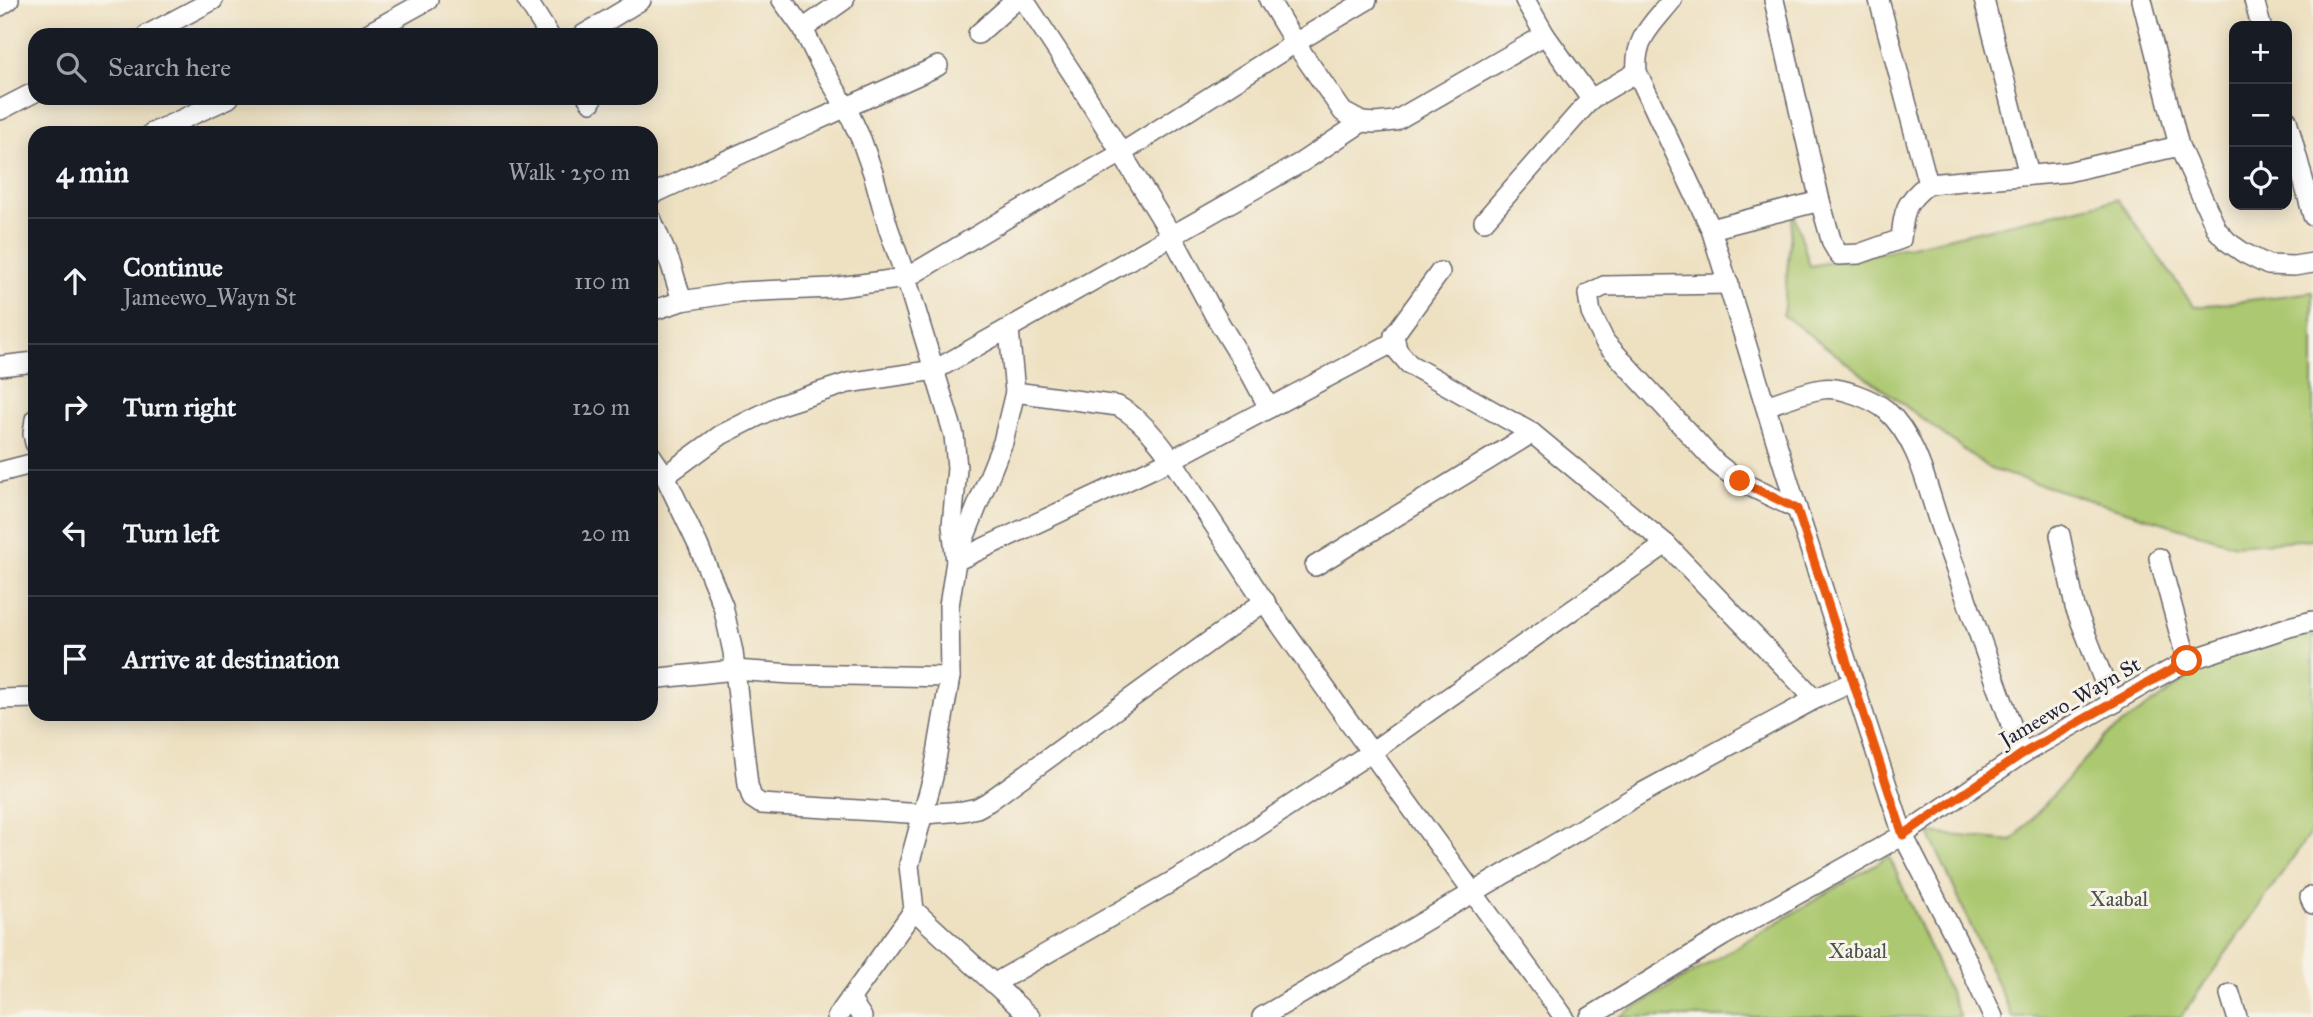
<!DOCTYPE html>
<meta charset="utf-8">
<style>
:root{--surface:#171b24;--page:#20242c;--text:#f1f3f6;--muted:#9ea1a6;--line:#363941}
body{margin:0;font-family:"IM FELL Great Primer",serif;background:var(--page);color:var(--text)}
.controls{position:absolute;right:21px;top:21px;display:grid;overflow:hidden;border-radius:14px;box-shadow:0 4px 18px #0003}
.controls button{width:63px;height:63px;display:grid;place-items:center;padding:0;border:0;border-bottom:2px solid var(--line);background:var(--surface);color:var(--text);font:35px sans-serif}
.stop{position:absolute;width:21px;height:21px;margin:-16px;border:5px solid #ea580c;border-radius:50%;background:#fff}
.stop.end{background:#ea580c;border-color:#fff;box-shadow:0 2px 7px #0008}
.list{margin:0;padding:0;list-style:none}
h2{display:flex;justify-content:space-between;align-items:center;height:91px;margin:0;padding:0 28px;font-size:30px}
h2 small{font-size:23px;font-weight:400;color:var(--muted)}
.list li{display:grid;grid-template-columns:46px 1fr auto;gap:21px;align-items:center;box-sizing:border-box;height:126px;padding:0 28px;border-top:2px solid var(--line)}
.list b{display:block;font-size:26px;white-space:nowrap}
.list p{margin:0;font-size:23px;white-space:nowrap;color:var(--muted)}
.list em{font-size:23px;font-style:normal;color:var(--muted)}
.icon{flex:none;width:38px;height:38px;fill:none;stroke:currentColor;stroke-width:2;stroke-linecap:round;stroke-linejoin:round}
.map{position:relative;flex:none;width:2313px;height:1017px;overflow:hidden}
.search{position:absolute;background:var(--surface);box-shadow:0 4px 18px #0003;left:28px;top:28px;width:630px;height:77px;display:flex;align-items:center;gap:18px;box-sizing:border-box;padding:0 24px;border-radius:21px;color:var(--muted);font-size:26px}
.panel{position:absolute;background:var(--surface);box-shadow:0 4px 18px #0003;left:28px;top:126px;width:630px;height:595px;border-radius:21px}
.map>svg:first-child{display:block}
.green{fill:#acc86f;stroke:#677555;stroke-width:2}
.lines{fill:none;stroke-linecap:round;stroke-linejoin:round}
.minor-casing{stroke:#69656a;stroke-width:22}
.minor{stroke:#fff;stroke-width:19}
.route{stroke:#ea580c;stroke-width:9}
.labels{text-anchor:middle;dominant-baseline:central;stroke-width:6;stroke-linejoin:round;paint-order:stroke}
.street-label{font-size:21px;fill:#22223b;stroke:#f7f3e8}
.park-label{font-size:21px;fill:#4b544b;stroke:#f7f3e8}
</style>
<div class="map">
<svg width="2313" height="1017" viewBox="0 0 2313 1017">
<rect width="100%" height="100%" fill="#f7f3e8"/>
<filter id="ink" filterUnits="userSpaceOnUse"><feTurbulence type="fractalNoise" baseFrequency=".0143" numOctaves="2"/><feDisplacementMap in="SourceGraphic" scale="14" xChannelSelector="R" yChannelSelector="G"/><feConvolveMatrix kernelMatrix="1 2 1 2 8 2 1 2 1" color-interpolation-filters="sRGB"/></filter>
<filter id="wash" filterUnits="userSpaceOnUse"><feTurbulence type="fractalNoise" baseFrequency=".00686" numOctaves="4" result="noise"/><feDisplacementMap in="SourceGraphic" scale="28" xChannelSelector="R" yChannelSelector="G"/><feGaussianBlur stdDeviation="1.57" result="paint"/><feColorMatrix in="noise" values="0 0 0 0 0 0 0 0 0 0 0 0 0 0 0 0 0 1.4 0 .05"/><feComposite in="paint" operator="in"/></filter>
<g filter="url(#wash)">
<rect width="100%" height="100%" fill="#eee1c2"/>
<g class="green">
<path d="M2118 199 2194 307 2313 292V539L2235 545 1990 469 1783 315 1793 210 1810 266 1907 247Z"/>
<path d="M2313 626V829L2181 1017H2012L1929 833 2012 841 2107 735 2238 644Z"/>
<path d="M1889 856 1960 1017H1619Z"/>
</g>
</g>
<g filter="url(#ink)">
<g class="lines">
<defs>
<g id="minor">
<path d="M527 0 549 35"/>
<path d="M782 0 803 29 821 65 847 109 861 139 873 173 888 227 906 278 954 435 957 468 952 526 956 561 949 606 950 677 933 777 909 865 914 910 837 1017"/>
<path d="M1024 0 1076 79 1172 236 1214 314 1252 376 1269 408"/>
<path d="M1269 0 1295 43 1343 112 1362 122 1375 123 1395 121 1545 35"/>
<path d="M1525 0 1545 35 1591 99 1637 72"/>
<path d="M1672 0C1652 25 1634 38 1637 72L1711 229 1797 509 1903 835 1966 958 1993 1017"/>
<path d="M1774 0 1820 201"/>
<path d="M1879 0 1928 184"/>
<path d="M1984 0 2029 175"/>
<path d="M2142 0 2179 146 2217 230 2228 242 2244 253 2268 265 2294 266 2313 263"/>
<path d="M2254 0 2261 26"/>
<path d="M0 6 9 0"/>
<path d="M803 29 844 0"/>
<path d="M978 34 1016 0"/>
<path d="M147 35 213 0"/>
<path d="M365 35 428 0"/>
<path d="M583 35 641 0"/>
<path d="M588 98 591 102"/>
<path d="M0 110 35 92"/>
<path d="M2287 120 2313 216"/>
<path d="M152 133 229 98"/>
<path d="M651 195C746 150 843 110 938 66"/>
<path d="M651 218 671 265 682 301"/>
<path d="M1484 221 1591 99"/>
<path d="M1711 229 1820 201 1832 243 1839 255 1859 254 1901 239C1904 210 1905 202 1928 184L2067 172 2179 146"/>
<path d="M1440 272 1394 335 1397 350 1409 364 1532 433 1666 544 1815 699 1853 682"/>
<path d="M1729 284 1604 286 1588 294 1591 313 1605 342 1716 463 1739 481 1797 509"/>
<path d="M651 311 682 301 739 292 831 288 906 278 1010 216 1120 154 1295 43 1367 0"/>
<path d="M0 366 35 362"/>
<path d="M1015 392 1118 406C1154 426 1177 468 1199 502 1222 536 1243 570 1266 604 1363 744 1464 880 1564 1017"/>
<path d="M1766 406C1784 400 1803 392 1822 389 1840 386 1872 399 1886 410 1920 441 1928 493 1943 534 1970 608 1995 681 2022 754"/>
<path d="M35 419 33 434 35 443"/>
<path d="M651 455 665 476 698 545 723 606 733 652 748 785 752 798 761 804 924 814 963 811 977 808 988 802 1265 601"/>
<path d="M0 472 35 463"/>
<path d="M665 476 721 435 780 405 848 383 935 370 1302 162 1362 122"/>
<path d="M2060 535 2075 607 2113 704"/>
<path d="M957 556 1003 442 1015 392 1009 330"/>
<path d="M2159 558 2187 661"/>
<path d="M956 561 1171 460 1394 342"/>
<path d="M1315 566 1532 433"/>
<path d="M651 679 734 670 792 674 950 677"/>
<path d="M0 699 35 698"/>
<path d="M2310 897 2313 904"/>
<path d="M914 910 1030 1017"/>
<path d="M995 983 1194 869 1370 753 1666 544"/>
<path d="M2230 994 2237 1017"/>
<path d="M850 999 862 1017"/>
<path d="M1262 1017 1640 794 1815 699"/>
<path d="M1590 1017 1723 936 1903 835 2022 754 2154 679 2187 661 2289 627 2313 621"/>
</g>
</defs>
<use href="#minor" class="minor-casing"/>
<use href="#minor" class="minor"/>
</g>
</g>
<g class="lines" filter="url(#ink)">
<path class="route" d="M1740 481 1797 509 1903 835 2022 754 2187 661"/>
</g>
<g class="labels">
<g class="street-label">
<text transform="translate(2070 702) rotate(-30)">Jameewo_Wayn St</text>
</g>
<g class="park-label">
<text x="2119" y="899">Xaabal</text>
<text x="1858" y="951">Xabaal</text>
</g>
</g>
</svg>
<div class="controls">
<button>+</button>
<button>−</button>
<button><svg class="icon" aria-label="locate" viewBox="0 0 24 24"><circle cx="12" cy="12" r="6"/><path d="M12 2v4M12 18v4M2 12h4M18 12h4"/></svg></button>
</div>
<div class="stop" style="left:2187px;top:661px"></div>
<div class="stop end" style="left:1740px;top:481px"></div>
<div class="search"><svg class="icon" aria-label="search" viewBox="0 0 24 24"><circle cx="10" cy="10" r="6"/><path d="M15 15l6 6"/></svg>Search here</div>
<section class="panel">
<h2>4 min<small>Walk · 250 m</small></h2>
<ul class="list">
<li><svg class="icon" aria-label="ahead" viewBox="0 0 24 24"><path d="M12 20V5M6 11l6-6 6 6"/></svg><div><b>Continue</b><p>Jameewo_Wayn St</p></div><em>110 m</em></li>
<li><svg class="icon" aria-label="right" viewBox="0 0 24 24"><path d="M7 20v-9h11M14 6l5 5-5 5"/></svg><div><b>Turn right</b></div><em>120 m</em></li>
<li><svg class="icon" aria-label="left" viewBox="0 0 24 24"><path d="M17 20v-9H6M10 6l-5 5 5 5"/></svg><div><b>Turn left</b></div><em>20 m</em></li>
<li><svg class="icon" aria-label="arrive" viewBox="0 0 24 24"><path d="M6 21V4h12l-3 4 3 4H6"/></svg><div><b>Arrive at destination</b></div></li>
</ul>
</section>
</div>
